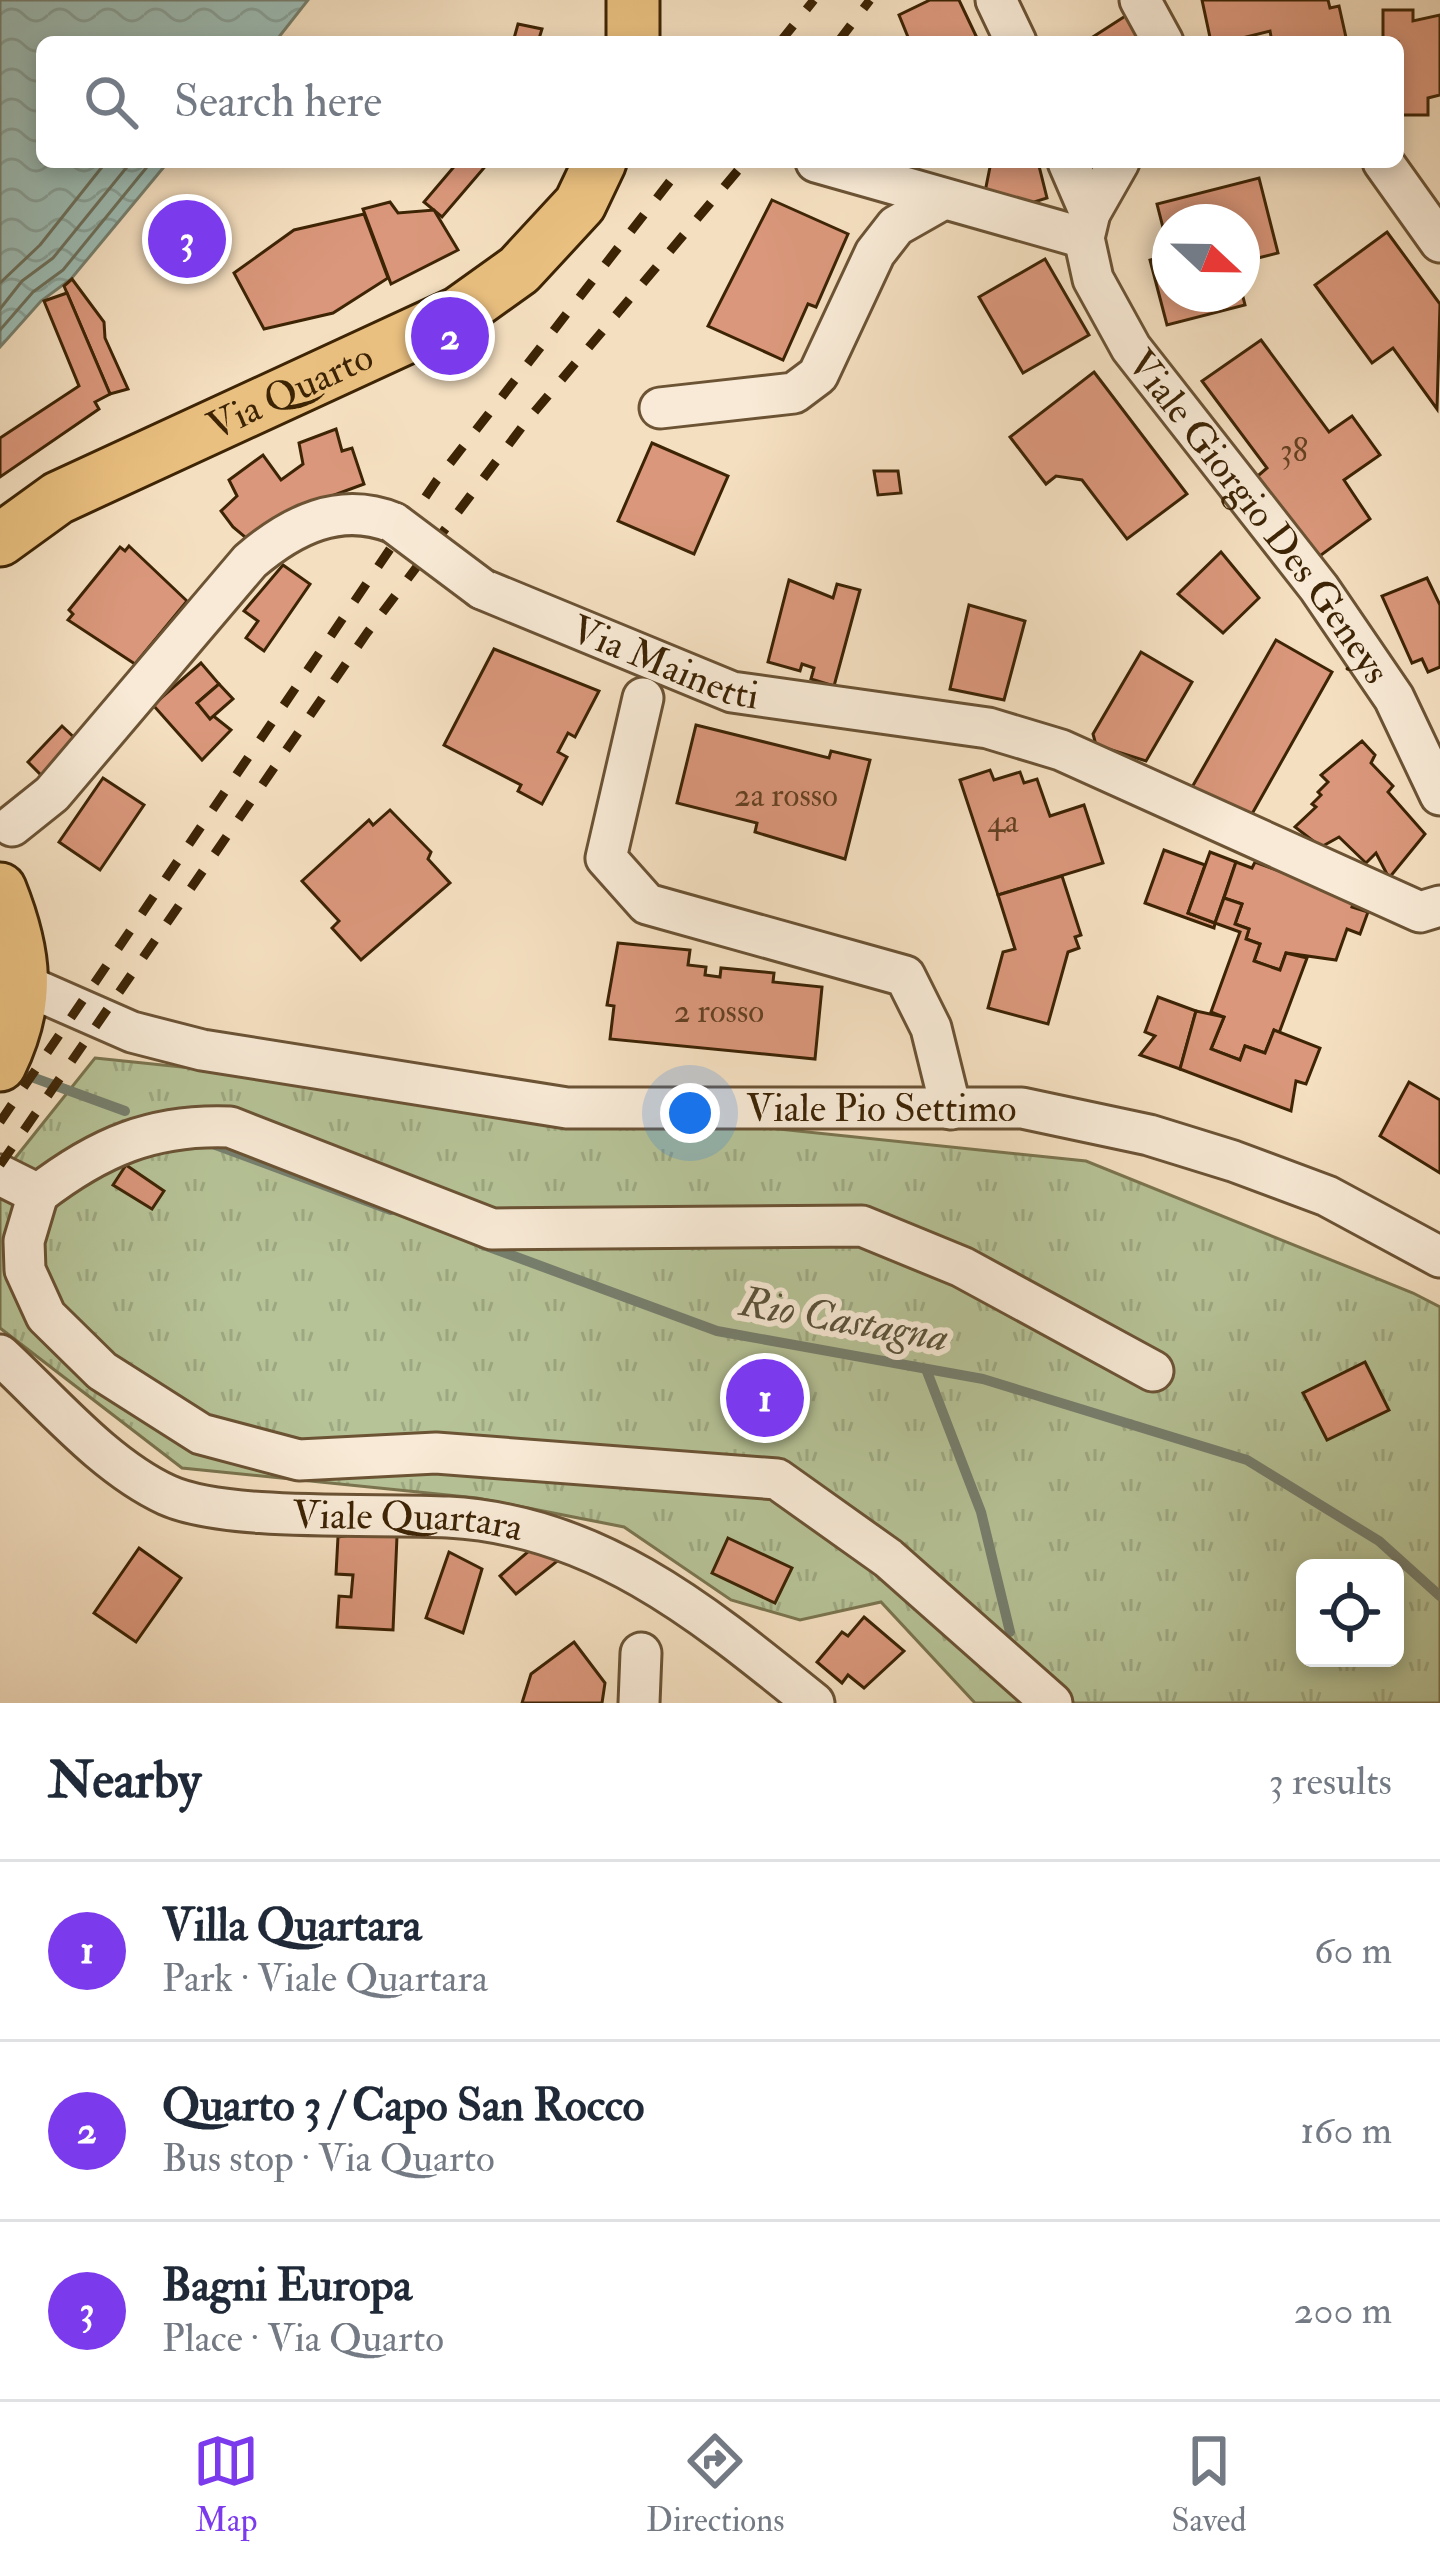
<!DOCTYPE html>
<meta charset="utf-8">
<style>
:root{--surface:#fff;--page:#f2f2f3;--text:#1f2937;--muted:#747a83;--line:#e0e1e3;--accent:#7c3aed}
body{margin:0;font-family:"IM FELL Double Pica",serif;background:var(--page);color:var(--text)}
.controls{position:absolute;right:36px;bottom:36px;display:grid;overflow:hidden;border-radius:18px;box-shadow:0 6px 18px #0003}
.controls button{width:108px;height:108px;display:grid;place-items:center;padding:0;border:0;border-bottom:3px solid var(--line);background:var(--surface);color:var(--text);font:60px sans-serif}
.compass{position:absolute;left:1152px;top:204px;width:108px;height:108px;border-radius:50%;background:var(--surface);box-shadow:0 6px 18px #0003;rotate:112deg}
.you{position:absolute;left:690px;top:1113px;width:42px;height:42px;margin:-30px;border:9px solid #fff;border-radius:50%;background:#1a73e8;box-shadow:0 0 0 18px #1a73e833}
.badge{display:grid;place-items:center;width:78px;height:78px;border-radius:50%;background:var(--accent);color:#fff;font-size:39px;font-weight:700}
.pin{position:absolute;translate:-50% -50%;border:6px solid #fff;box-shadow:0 3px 12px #0006}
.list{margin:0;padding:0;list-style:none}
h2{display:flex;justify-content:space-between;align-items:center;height:156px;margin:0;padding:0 48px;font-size:51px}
h2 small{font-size:39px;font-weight:400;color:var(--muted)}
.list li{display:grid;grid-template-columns:78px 1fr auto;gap:36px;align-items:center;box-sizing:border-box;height:180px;padding:0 48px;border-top:3px solid var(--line)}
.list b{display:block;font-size:45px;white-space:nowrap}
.list p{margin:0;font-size:39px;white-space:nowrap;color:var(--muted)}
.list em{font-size:39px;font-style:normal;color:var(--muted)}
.icon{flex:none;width:66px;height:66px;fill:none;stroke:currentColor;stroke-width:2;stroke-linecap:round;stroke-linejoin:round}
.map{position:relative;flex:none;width:1440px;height:1703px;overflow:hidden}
.search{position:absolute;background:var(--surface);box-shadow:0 6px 18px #0003;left:36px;right:36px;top:36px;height:132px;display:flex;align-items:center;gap:30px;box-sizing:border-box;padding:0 42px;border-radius:18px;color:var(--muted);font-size:45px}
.sheet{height:696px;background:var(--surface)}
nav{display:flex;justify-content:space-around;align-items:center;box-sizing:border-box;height:168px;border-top:3px solid var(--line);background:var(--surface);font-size:33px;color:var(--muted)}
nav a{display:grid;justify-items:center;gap:6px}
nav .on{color:var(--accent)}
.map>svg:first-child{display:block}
.park{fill:url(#park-tufts);stroke:#7a744e;stroke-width:3;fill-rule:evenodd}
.water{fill:url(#water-waves);stroke:#767f6e;stroke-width:3}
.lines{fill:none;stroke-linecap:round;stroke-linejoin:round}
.shore{stroke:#6c705c;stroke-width:3}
.stream{stroke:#767f6e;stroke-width:10}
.building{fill:#da977b;stroke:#3d2405;stroke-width:3}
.minor-casing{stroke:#6b5334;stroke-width:45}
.major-casing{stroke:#3d2405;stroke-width:57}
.minor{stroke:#f8ead6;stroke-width:39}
.major{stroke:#eac080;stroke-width:51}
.rail{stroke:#3d2405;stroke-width:9;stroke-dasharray:21 21;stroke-linecap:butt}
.minor-bridge-casing{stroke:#6b5334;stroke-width:45;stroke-linecap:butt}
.minor-bridge{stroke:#f8ead6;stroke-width:39}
.labels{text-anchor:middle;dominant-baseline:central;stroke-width:12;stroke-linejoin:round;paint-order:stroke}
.number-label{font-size:33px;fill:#644122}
.street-label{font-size:39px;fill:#3d2405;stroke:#f8ead6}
.water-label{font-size:42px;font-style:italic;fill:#5a523a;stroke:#f8ead6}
</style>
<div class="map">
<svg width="1440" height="1703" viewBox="0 0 1440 1703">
<defs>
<pattern id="park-tufts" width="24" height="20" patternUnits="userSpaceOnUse" patternTransform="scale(3)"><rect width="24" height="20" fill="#b6c397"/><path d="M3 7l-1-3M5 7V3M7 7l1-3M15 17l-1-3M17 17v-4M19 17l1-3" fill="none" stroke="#9da781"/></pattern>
<pattern id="water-waves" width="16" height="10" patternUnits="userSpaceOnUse" patternTransform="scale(3)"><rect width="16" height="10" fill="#9cbcb4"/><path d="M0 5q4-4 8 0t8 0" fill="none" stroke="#87a199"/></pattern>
</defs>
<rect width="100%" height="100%" fill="#f4dfc0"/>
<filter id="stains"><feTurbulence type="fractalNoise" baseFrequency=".00167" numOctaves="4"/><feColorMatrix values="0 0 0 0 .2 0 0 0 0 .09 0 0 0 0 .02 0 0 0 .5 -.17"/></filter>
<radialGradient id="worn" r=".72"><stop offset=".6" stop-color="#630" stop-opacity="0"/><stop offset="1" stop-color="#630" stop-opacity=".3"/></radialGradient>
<path class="park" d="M95 1058 1086 1161 1413 1293 1440 1307V1703H975L881 1602 800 1620 731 1600 624 1527 477 1498 182 1468 0 1328V1177ZM1305 1568H1395V1658H1305Z"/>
<path class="water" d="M0 0H308L275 42H42V162H168L71 279 41 301 0 347Z"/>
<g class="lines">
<g class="shore">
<path d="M0 283 40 245 106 162"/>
<path d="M0 309 22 281 53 258 131 162"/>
<path d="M0 330 33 292 63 270 151 162"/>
</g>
<g class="stream">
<path d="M29 1076 125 1111"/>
<path d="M213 1144 391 1210"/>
<path d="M481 1244 717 1331 983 1379 1247 1460 1379 1541 1440 1596"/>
<path d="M926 1369 981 1512 1010 1632"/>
</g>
</g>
<g class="building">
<path d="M959 0 977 38 910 42 899 15 930 0Z"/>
<path d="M1202 0H1328L1330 8 1339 6 1347 42H1272L1270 31 1246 37 1248 42H1211Z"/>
<path d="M1383 10H1413V21L1440 15V95L1428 98V115H1398V42H1383Z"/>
<path d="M1130 13 1149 42H1085Z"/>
<path d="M518 24 542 29 538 42H513Z"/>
<path d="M458 162H489L442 217 424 202Z"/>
<path d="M991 162H1038L1047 198 1031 203 985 192Z"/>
<path d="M1259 178 1278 253 1242 262V222H1170V255L1157 204Z"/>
<path d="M772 200 848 234 816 307 808 304 783 360 708 326Z"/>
<path d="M390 202 398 213 434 210 458 250 391 284 363 209Z"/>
<path d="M364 214 388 278 333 313 264 329 234 273 294 230Z"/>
<path d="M1387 232 1440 304 1437 409 1393 348 1372 363 1315 285Z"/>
<path d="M1170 255V294L1242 293 1245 305 1167 325 1150 260Z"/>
<path d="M1045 259 1089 335 1023 373 979 297Z"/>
<path d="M72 279 104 322 105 338 128 389 110 394 64 286Z"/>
<path d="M67 293 110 394 95 402 99 409 0 477V438L79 386 44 301Z"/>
<path d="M1261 340 1329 432 1352 416 1380 455 1344 480 1370 519 1313 561 1252 481 1267 468 1202 381Z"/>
<path d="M1094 372 1187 494 1127 539 1082 480 1056 476 1046 484 1010 437Z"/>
<path d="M336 429 342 451 352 448 364 484 291 511 257 547 233 527 221 511 237 496 229 480 263 455 281 480 303 464 299 443Z"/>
<path d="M652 443 728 476 694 554 618 521Z"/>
<path d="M874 471H898L901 493 878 495Z"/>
<path d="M129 546 187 601 135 664 68 620 73 614 69 610 120 547 125 551Z"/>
<path d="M1221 552 1259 598 1223 633 1178 594Z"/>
<path d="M283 565 310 584 264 651 246 638 258 621 244 611Z"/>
<path d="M1427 578 1440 605V667L1428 672 1422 659 1412 663 1382 596Z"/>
<path d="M789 580 833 598 837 584 860 590 834 686 811 679 814 668 802 664 800 671 768 662Z"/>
<path d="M969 605 1025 621 1004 700 950 689Z"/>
<path d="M1276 640 1332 672 1248 821 1191 789Z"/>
<path d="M494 649 599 691 575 737 568 733 558 752 567 757 542 804 518 791 521 785 444 745Z"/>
<path d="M1141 652 1192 682 1146 761 1096 745 1093 734Z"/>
<path d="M201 663 219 684 197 703 231 730 202 760 153 705Z"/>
<path d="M219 684 233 699 210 719 197 703Z"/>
<path d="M696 725 829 758 831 751 870 760 845 859 755 832 757 823 677 803Z"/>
<path d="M62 726 81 744 46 780 28 762Z"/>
<path d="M1362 741 1375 755 1371 763 1393 786 1388 792 1425 834 1389 878 1376 853 1366 863 1339 837 1321 847 1295 827 1316 807 1312 804 1321 795 1318 792 1328 782 1321 775Z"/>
<path d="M990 770 994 780 1020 772 1024 783 1037 779 1050 816 1084 805 1103 863 998 895 960 780Z"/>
<path d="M103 778 144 805 100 870 59 842Z"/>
<path d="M390 810 431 852 428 859 450 883 361 960 332 928 339 921 302 881 369 820 373 825Z"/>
<path d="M1164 850 1205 865 1188 913 1215 923 1214 928 1145 903Z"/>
<path d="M1210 852 1236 862 1215 923 1188 913Z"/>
<path d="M1236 862 1252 868 1255 862 1355 899 1352 907 1368 912 1360 934 1347 929 1336 960 1286 953 1280 970 1254 961 1260 944 1246 939 1249 929 1235 924 1242 904 1224 898Z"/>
<path d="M1062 876 1081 935 1075 937 1079 948 1068 952 1048 1024 988 1008 1003 952 1015 949 998 895Z"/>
<path d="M1224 898 1242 904 1235 924 1249 929 1246 939 1260 944 1254 961 1280 970 1286 953 1307 958 1279 1033 1274 1030 1265 1053 1245 1046 1240 1060 1211 1049 1224 1017 1211 1012 1240 932 1215 923Z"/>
<path d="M618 943 690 950 688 965 706 967 705 975 720 977 721 968 774 973 773 982 822 987 815 1059 610 1039 614 1006 607 1005Z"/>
<path d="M1158 997 1196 1011 1180 1069 1140 1055 1155 1036 1145 1032Z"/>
<path d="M1196 1011 1224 1017 1211 1049 1240 1060 1245 1046 1265 1053 1274 1030 1320 1048 1306 1084 1296 1081 1291 1111 1180 1069Z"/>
<path d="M1409 1082 1440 1100V1173L1380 1136Z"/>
<path d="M126 1165 164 1191 152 1209 113 1185Z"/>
<path d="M1365 1362 1389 1410 1327 1440 1303 1393Z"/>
<path d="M358 1534 397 1536 393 1630 337 1627 339 1596 351 1597 353 1575 336 1574 338 1537Z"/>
<path d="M728 1538 792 1568 775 1603 712 1573Z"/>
<path d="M139 1548 181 1578 136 1642 94 1613Z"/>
<path d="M530 1550 570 1551 516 1594 500 1576Z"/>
<path d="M449 1552 482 1569 463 1633 426 1618Z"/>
<path d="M864 1617 904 1651 864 1688 848 1675 842 1683 817 1662 842 1632 848 1636Z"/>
<path d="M574 1642 605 1683 602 1703H522L531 1674Z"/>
</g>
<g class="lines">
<defs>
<g id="minor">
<path d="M996 0 1016 42"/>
<path d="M1140 0 1163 42"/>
<path d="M816 162 1084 238"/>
<path d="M1068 162 1090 213"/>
<path id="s1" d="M1119 162 1090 213 1084 238 1093 279 1131 348 1319 588 1394 698 1440 795"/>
<path d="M1383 162 1440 242"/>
<path d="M660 408 794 393 818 375 875 253 896 226 940 201"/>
<path id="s2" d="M482 589 732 692 988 728 1061 750 1420 912 1440 906"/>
<path d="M643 698 606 858 647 904 905 976 931 1028 951 1109"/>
<path d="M12 826 52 794 250 561C292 525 340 501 394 523"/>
<path id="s3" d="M25 985 132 1032 202 1050 567 1108H1022L1149 1135 1233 1161 1327 1196 1440 1257"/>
<path d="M0 1175 38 1194C99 1147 153 1124 230 1127L492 1229 862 1226 962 1267 1153 1371"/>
<path d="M38 1194 24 1241 25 1270 46 1316 102 1371 201 1434 299 1460 436 1453 777 1479 888 1558 1052 1703"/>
<path id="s4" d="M0 1355C50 1401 104 1466 167 1495 226 1522 378 1513 448 1517 597 1525 704 1614 814 1703"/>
<path d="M639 1703 641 1653"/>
</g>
<g id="major">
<path d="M633 0V42"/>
<path id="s5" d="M0 540 58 498 459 313 519 270 580 204 600 162"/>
<path d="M0 889C26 954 31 1001 0 1065"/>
</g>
</defs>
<use href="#minor" class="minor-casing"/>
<use href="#major" class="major-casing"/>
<use href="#minor" class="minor"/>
<use href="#major" class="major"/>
<g class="rail">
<path d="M780 42 814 0"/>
<path d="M838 42 870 0"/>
<path d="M0 1122 437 480 685 162"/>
<path d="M0 1165 367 633 525 423 745 162"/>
</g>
<defs>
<path id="minor-bridge" d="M394 523 482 589"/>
</defs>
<use href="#minor-bridge" class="minor-bridge-casing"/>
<use href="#minor-bridge" class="minor-bridge"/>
</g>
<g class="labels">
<g class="number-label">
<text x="1294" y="450">38</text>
<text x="786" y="795">2a rosso</text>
<text x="1003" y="821">4a</text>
<text x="719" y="1011">2 rosso</text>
</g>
<g class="street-label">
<text stroke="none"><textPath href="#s5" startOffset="327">Via Quarto</textPath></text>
<text stroke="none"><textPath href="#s1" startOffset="417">Viale Giorgio Des Geneys</textPath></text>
<text stroke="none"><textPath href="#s2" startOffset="198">Via Mainetti</textPath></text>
<text stroke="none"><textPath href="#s3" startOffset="873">Viale Pio Settimo</textPath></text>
<text stroke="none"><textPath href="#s4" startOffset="462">Viale Quartara</textPath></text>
</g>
<g class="water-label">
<text transform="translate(844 1320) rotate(10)">Rio Castagna</text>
</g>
</g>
<rect width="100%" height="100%" filter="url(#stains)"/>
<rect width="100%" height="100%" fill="url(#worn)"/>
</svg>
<div class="controls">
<button><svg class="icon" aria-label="locate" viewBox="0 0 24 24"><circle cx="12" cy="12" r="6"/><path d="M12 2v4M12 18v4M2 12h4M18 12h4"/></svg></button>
</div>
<svg class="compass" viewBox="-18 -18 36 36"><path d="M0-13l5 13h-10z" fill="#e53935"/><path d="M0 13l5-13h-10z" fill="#747a83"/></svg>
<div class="you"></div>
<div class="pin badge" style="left:765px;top:1398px">1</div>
<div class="pin badge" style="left:450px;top:336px">2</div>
<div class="pin badge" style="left:187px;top:239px">3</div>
<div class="search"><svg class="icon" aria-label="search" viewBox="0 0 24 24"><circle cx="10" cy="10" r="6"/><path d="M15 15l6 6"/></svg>Search here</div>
</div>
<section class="sheet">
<h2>Nearby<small>3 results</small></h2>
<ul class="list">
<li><span class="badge">1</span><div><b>Villa Quartara</b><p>Park · Viale Quartara</p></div><em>60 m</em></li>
<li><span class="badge">2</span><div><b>Quarto 3 / Capo San Rocco</b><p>Bus stop · Via Quarto</p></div><em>160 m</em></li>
<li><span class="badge">3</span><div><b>Bagni Europa</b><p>Place · Via Quarto</p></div><em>200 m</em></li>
</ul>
</section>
<nav>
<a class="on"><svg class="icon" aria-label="map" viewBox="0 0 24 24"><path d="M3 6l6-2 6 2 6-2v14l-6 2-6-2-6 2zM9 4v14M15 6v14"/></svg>Map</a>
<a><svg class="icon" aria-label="directions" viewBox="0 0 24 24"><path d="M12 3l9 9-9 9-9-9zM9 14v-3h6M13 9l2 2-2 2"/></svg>Directions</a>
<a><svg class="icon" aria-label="saved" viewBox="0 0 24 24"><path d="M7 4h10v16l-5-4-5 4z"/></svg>Saved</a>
</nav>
